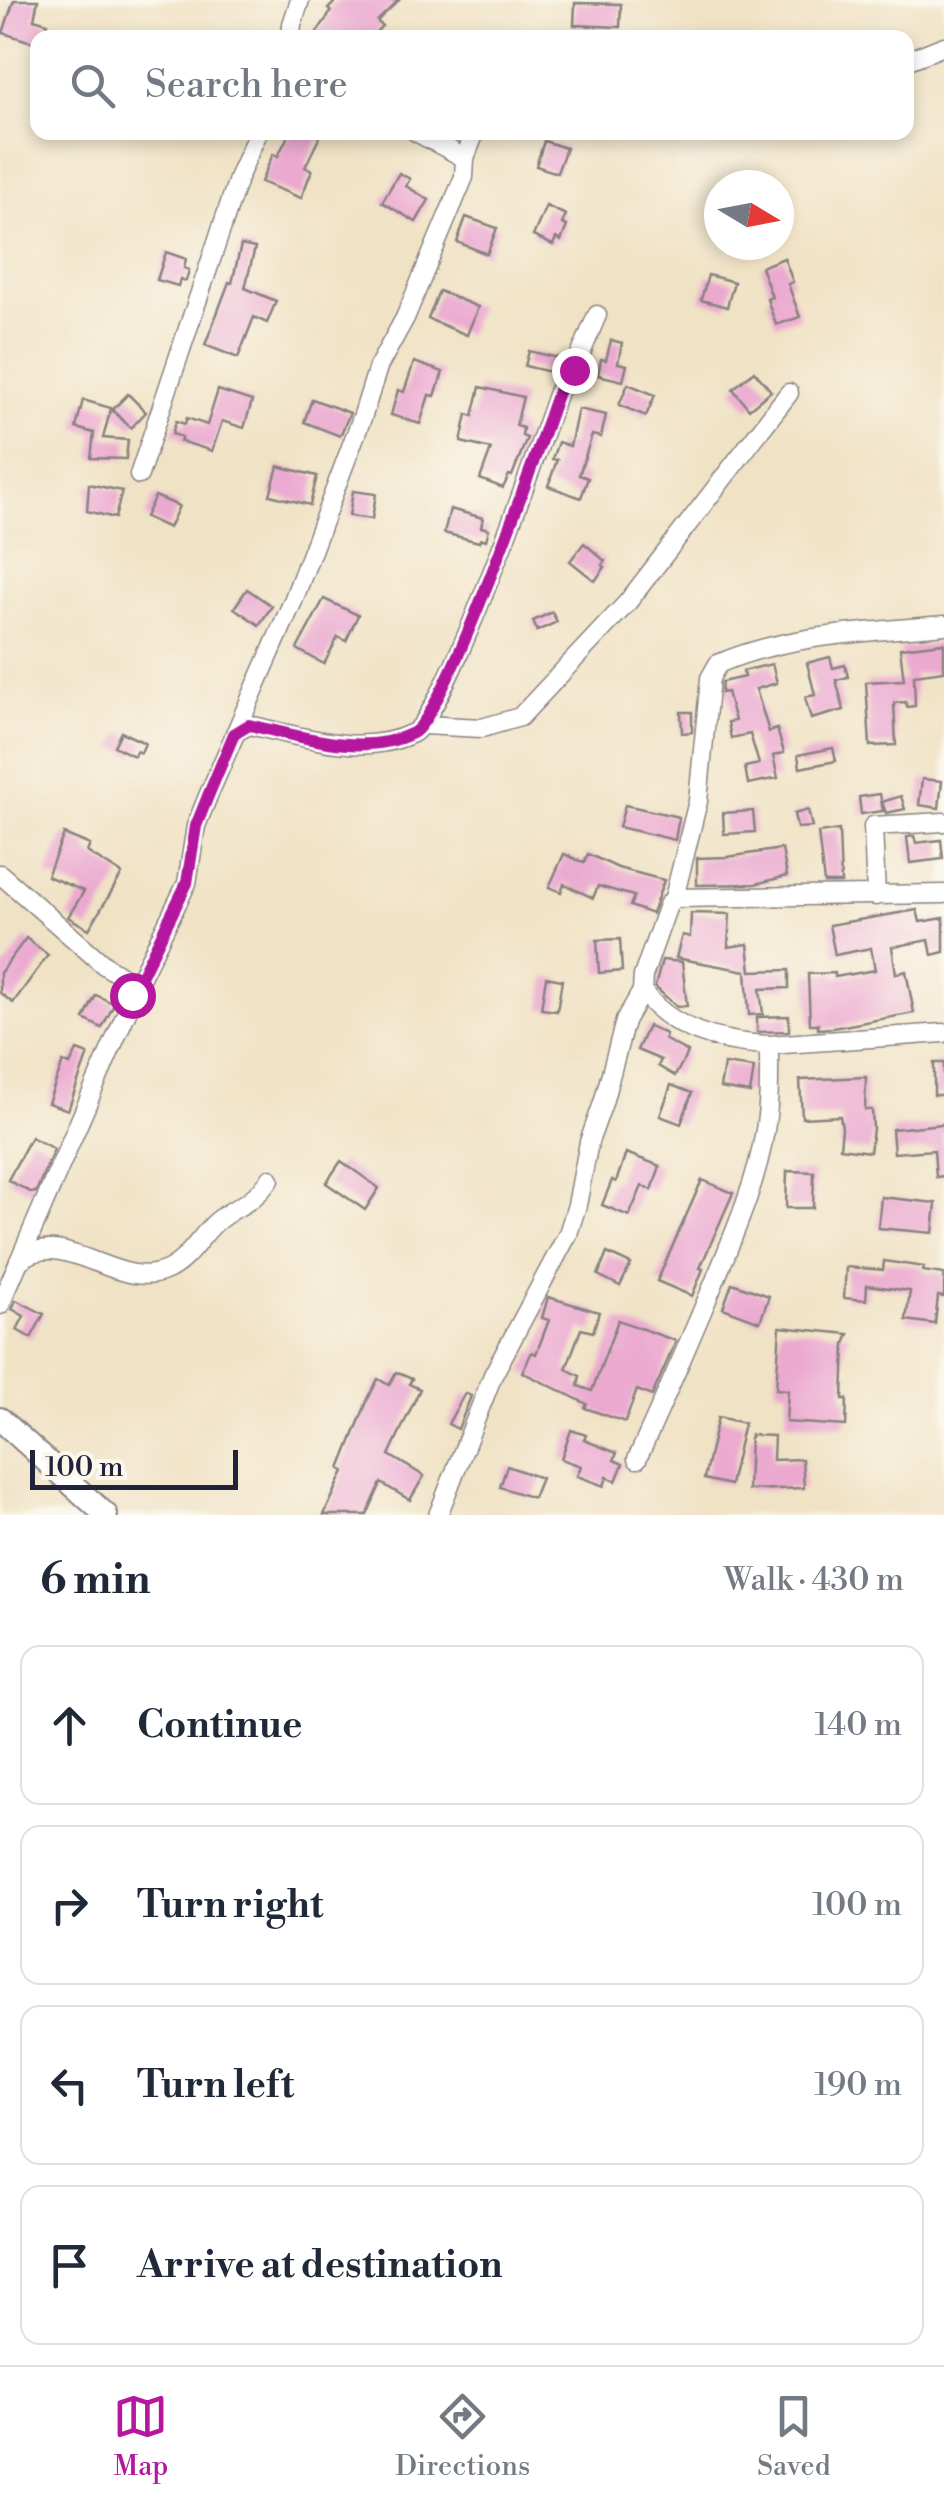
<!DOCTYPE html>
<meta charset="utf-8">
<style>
:root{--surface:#fff;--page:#f2f2f3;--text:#1f2937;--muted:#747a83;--line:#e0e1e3;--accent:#b5179e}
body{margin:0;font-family:"Libre Bodoni",serif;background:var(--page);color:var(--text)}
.compass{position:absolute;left:704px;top:170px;width:90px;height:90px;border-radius:50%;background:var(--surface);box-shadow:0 5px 15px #0003;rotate:100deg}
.scale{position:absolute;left:30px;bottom:25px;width:208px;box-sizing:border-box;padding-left:10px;border:5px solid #22223b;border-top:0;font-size:28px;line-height:35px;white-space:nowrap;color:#22223b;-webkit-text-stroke:8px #fbf7ec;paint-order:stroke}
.stop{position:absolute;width:30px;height:30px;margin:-22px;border:8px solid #b5179e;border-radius:50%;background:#fff}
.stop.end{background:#b5179e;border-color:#fff;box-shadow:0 2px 10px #0008}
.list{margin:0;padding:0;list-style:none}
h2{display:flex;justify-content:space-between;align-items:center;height:130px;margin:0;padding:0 40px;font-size:42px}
h2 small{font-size:32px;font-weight:400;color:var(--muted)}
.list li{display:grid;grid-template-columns:65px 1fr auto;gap:30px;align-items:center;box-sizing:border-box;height:160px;margin:0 20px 20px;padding:0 20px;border:2px solid var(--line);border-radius:20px}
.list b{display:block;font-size:38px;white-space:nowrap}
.list em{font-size:32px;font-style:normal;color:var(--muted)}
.icon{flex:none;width:55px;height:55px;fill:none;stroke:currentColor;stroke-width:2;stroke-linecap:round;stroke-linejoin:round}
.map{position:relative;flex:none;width:944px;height:1515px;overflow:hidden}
.search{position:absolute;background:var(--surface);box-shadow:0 5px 15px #0003;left:30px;right:30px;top:30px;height:110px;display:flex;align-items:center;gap:25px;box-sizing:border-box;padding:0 35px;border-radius:20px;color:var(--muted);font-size:38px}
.sheet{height:850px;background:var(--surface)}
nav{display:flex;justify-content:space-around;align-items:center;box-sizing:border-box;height:140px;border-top:2px solid var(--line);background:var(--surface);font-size:28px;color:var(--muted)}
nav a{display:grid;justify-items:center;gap:5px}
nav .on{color:var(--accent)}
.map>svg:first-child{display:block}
.building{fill:#eba9d0}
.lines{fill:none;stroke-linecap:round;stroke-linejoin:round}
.minor-casing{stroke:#898280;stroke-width:21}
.major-casing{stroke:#898280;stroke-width:26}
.minor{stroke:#fff;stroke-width:18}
.major{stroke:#fff;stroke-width:22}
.route{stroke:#b5179e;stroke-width:12}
</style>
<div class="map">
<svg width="944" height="1515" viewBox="0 0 944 1515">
<rect width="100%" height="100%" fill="#fbf7ec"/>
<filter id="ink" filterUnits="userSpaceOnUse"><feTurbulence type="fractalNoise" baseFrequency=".01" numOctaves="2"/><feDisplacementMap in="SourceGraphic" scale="20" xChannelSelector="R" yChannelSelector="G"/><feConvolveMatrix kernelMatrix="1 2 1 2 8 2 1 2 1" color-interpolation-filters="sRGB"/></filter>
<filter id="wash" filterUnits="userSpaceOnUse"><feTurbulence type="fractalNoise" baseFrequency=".0048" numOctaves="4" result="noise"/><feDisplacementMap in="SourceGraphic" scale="40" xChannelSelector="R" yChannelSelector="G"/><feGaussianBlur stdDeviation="2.25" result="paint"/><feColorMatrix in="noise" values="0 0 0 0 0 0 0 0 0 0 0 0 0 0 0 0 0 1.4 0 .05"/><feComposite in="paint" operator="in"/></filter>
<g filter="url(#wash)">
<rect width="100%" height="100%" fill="#f0e2c5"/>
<g id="blocks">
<g class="building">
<path d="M14 0H38L34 19 48 23 44 38H38V44L3 33Z"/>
<path d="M337 0H399L377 21 382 26 370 38H313L331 12 328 9Z"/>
<path d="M575 3 621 4 620 27 574 25Z"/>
<path d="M290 132H322L305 167 312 170 301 198 261 182 273 154 278 156Z"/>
<path d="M544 141 566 148 557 173 536 166Z"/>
<path d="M399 173 410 179 406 186 429 200 416 222 382 202Z"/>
<path d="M546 206 566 215 562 224 567 226 561 241 556 238 553 245 533 236Z"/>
<path d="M466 217 497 228 487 254 457 242Z"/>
<path d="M241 245 255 248 245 288 276 301 267 323 254 317 238 358 205 345 229 282 232 283Z"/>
<path d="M166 252 186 259 184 268 189 270 186 281 180 279 178 286 157 280Z"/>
<path d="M784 258 793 282 788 284 800 317 776 325 767 299 772 297 761 267Z"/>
<path d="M708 275 734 282 727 307 701 300Z"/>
<path d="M439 291 478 307 467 335 428 319Z"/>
<path d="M611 340 622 343 618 363 627 365 623 381 598 375 601 359 606 360Z"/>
<path d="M529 351 558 358 555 373 525 366Z"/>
<path d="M414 362 443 372 435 396 429 395 420 424 391 415 398 390 404 392Z"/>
<path d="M754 371 771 391 749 409 733 389Z"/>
<path d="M628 384 655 395 646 416 619 405Z"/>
<path d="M480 387 523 397 516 426 523 428 522 436 527 438 512 476 509 475 503 488 480 479 491 449 461 442 467 414 473 416Z"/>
<path d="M218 390 252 401 244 428 222 421 212 451 180 441 182 437 172 434 176 421 185 424 187 418 207 425Z"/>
<path d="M128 394 146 412 131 428 112 410Z"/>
<path d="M312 399 350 413 340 436 304 422Z"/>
<path d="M83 400 111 408 103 438 128 440 126 459 91 458 94 433 76 428Z"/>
<path d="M578 409 606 415 601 437 592 435 579 475 588 478 581 498 548 486 557 460 552 459 558 442 570 446Z"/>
<path d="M278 466 317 476 310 505 270 495Z"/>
<path d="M89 484 122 491 115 518 87 511Z"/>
<path d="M353 491 376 494 372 519 349 516Z"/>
<path d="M155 496 179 506 169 528 145 517Z"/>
<path d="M450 509 483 518 481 527 489 529 486 540 481 538 479 542 444 533Z"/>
<path d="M584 543 605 561 602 565 605 567 595 581 570 561Z"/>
<path d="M247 589 272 606 259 625 234 608Z"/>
<path d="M324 599 358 615 346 641 338 637 324 664 297 649Z"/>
<path d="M552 612 557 622 537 631 533 621Z"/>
<path d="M944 643V671L914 675 915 706 907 707 906 702 894 703 896 745 870 746 866 682 904 680 900 648Z"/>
<path d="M830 657 833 668 845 665 848 677 836 680 844 710 811 719 805 697 815 695 807 663Z"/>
<path d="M772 664 777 683 756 689 769 732 777 729 784 753 773 756 778 778 748 784 745 767 759 764 750 734 731 738 728 722 735 721 727 692 721 693 722 682 744 677 743 671Z"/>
<path d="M681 712H692V732L682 733Z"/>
<path d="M121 732 145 743 141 753 136 751 134 756 114 746Z"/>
<path d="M833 748 836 761 800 768 798 755Z"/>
<path d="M922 779 942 781 939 808 919 805Z"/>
<path d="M880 794 883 811 861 814 859 797Z"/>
<path d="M901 796 905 809 886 813 882 802Z"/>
<path d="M625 805 679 817 675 840 619 827Z"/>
<path d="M808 810 812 827 797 828 794 814Z"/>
<path d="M753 811 755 832 724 834 723 813Z"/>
<path d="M839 830 841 883H824L818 833Z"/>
<path d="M64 834 90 845 87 852 122 874 89 929 68 917 84 891 47 876Z"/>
<path d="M914 836 916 843 941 840 943 859 910 863 907 837Z"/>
<path d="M782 849 787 876 755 884 697 885V858L727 857Z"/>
<path d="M564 854 584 863 588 854 618 868 664 880 652 914 630 906 634 896 598 886 593 898 564 884 561 892 549 887Z"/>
<path d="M917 910 920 922 944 918V952L932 955 929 940 892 947 896 974 906 971 914 1013 833 1028 818 1029V1024H810L808 974 835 973V977L875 970 871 948 835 955 829 925Z"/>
<path d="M691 913 730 914 728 947 748 944 751 971 789 970V988L760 989 763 1014 749 1015 746 971 676 958 682 935 690 937Z"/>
<path d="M26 938 48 955 13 1003 0 993V973Z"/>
<path d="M620 939 622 971 599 973 597 940Z"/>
<path d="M662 960 682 962 687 1006 677 1007 655 987Z"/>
<path d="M546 977 562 980 557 1011 541 1009Z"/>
<path d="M96 995 114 1004 102 1028 84 1019Z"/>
<path d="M789 1016V1031L757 1032V1017Z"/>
<path d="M648 1026 666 1034 664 1039 688 1052 675 1076 658 1066 661 1060 637 1050Z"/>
<path d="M77 1050 88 1054 68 1110 48 1103 63 1062 70 1065Z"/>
<rect x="934" y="1063" width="10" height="32"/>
<path d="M724 1064 754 1068 750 1093 720 1088Z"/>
<path d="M866 1077 865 1110H872L873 1129 870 1152 840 1148 842 1128 840 1116 802 1118 800 1080Z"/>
<path d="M671 1085 692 1093 681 1124 660 1116Z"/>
<path d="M943 1124 944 1176 936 1177 934 1150 894 1153 892 1129Z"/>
<path d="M31 1137 54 1149 36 1192 32 1193 8 1180Z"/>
<path d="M626 1153 660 1166 652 1190 642 1186 629 1216 602 1205 612 1180 616 1182Z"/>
<path d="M341 1161 379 1188 365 1210 326 1183Z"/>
<path d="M787 1171 814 1172 813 1208H786Z"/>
<path d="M702 1180 733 1193 700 1268 703 1269 692 1296 657 1281Z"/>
<path d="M881 1197 936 1203 933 1233 878 1228Z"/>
<path d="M607 1253 631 1264 620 1286 598 1275Z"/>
<path d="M884 1261 924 1267 923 1271 944 1274V1297L938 1296 935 1324 906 1320 910 1291 867 1285 866 1300 844 1298 846 1267 883 1270Z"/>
<path d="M732 1283 769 1296 760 1322 723 1308Z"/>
<path d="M548 1297 599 1312 593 1332 581 1329 566 1369 580 1376 578 1386 592 1391 618 1320 676 1341 652 1396 637 1390 625 1422 585 1408 587 1404 522 1372 532 1352 536 1354 549 1320 542 1318Z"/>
<path d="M16 1300 44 1314 31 1338 17 1330 24 1316 12 1309Z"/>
<path d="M780 1327 849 1334 845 1344 843 1399H847L846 1426 786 1422 788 1390 776 1389Z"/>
<path d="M396 1372 412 1379 409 1384 420 1389 389 1455 424 1476 410 1500 381 1483 367 1515H324L344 1471 340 1469 368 1399 378 1379 389 1385Z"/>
<path d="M465 1393 471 1396 458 1429 448 1424Z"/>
<path d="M718 1417 744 1423 730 1485 704 1479Z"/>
<path d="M571 1430 586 1435 584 1440 617 1453 614 1460 623 1464 616 1481 607 1477 604 1486 577 1476 581 1466 561 1459Z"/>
<path d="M750 1435 774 1436 773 1460 802 1459 804 1488 748 1490Z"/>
<path d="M507 1466 541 1478 533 1498 500 1487Z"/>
</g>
</g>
</g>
<g filter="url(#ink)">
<use href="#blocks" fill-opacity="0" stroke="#898280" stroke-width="2.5"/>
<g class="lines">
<defs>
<g id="minor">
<path d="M291 38 292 24 300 0"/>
<path d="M906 61 944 46"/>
<path d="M416 132 465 158"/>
<path d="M139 475 239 176 258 132"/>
<path d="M423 725 482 728 520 717 627 603 789 393"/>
<path d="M235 733 249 725C300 736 363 758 413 733 445 717 541 441 558 392L574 370 597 315"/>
<path d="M0 874 104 965 126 979 132 986V1000L0 1305"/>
<path d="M876 896 873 826 944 822"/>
<path d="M674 898 944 894"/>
<path d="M642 991C672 1031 721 1043 769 1045L944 1033"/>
<path d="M132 995 187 883 196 826 208 796 293 601 363 415 378 367 405 318 464 177 465 158 475 132"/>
<path d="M19 1261C63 1224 118 1293 167 1270 189 1260 199 1237 216 1222 238 1203 250 1207 270 1179"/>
<path d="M637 1459C664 1401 689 1342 714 1283 734 1234 757 1182 765 1130 770 1102 769 1074 769 1045"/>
<path d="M438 1515 493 1375 568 1234 577 1205 589 1142 603 1103 625 1021 642 991 643 976 668 905 674 898 698 801 710 678 718 664C787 634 870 632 944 625"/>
</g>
<path id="major" d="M0 1419 106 1515"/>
</defs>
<use href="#minor" class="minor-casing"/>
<use href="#major" class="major-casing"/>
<use href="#minor" class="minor"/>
<use href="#major" class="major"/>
</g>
</g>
<g class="lines" filter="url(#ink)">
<path class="route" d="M132 995 187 883 196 826 208 796 234 734 249 725C299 736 363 758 413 733 445 717 541 441 558 392L574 370"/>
</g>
</svg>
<svg class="compass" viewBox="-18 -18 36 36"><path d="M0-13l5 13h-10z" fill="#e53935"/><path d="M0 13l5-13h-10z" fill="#747a83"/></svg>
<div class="scale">100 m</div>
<div class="stop" style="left:132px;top:995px"></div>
<div class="stop end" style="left:574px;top:370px"></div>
<div class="search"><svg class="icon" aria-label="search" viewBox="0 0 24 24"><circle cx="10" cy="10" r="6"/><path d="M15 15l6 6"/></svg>Search here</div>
</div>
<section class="sheet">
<h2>6 min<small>Walk · 430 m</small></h2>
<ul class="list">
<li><svg class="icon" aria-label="ahead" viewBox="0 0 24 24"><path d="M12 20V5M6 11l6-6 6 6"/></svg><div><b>Continue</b></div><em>140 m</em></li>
<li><svg class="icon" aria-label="right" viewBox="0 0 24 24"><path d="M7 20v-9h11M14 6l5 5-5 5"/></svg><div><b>Turn right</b></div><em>100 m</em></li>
<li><svg class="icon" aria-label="left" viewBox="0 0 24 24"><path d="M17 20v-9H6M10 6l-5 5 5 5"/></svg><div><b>Turn left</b></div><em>190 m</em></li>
<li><svg class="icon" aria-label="arrive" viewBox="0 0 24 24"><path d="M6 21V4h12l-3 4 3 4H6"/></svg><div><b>Arrive at destination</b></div></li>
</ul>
</section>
<nav>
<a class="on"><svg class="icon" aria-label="map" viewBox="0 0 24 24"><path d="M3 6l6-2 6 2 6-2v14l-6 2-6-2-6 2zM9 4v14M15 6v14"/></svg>Map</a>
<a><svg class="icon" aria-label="directions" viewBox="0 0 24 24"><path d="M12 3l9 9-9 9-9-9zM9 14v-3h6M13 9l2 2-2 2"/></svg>Directions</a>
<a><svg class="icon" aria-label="saved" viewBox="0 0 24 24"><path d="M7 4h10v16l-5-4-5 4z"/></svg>Saved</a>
</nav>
